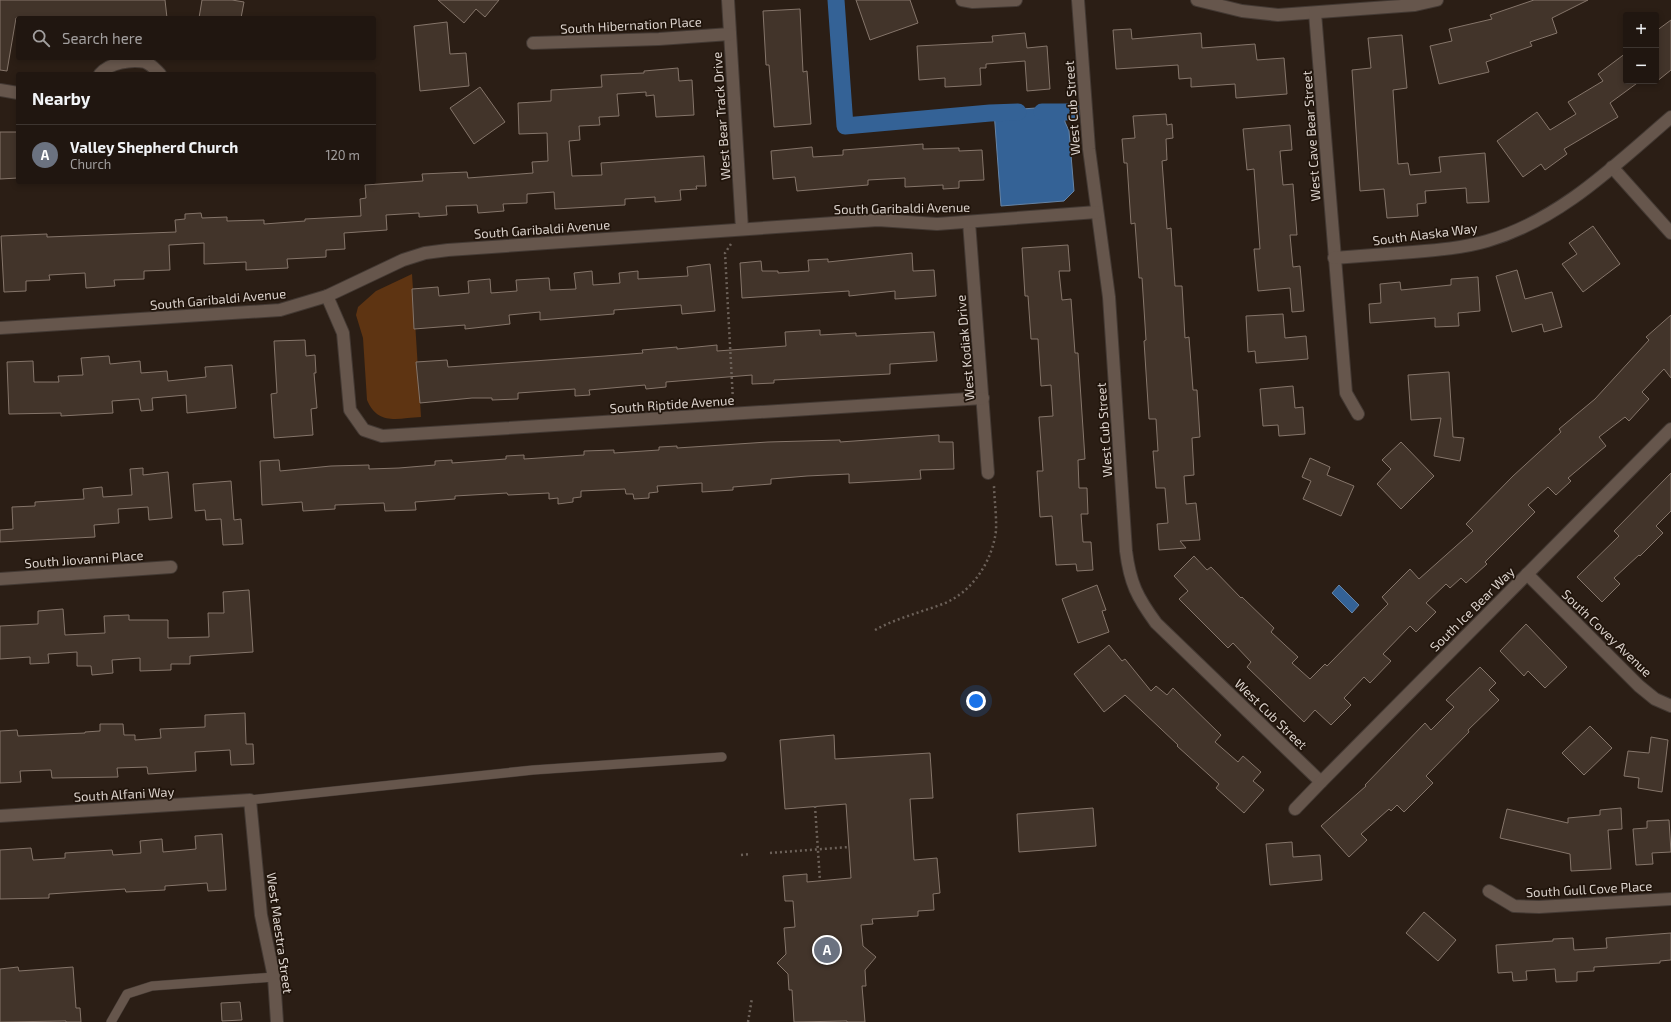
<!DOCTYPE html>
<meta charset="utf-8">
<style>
:root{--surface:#201610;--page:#281f19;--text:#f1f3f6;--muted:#a29f9f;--line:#3d3530;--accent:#b45309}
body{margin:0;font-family:"Exo 2",sans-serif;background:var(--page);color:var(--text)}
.controls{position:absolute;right:12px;top:12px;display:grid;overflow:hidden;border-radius:4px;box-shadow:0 2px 6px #0003}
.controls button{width:36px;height:36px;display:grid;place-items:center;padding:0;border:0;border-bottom:1px solid var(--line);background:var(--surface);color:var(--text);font:20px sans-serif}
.you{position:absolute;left:976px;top:701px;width:14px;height:14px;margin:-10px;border:3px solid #fff;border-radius:50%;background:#1a73e8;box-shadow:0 0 0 6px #1a73e833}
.badge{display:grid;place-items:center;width:26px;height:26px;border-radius:50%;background:var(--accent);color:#fff;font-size:13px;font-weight:700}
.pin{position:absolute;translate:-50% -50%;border:2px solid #fff;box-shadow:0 1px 4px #0006}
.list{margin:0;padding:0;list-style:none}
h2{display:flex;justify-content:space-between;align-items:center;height:52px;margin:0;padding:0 16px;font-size:17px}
h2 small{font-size:13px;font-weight:400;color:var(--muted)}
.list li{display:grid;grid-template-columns:26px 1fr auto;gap:12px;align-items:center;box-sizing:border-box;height:60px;padding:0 16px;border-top:1px solid var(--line)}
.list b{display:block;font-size:15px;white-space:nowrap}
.list p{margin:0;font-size:13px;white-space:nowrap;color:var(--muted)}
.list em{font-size:13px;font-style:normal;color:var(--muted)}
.icon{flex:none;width:22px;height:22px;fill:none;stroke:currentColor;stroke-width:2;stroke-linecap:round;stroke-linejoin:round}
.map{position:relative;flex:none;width:1671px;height:1022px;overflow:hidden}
.search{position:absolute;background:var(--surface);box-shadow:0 2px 6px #0003;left:16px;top:16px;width:360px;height:44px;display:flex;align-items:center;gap:10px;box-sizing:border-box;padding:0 14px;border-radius:4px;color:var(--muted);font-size:15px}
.panel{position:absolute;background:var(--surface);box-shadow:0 2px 6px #0003;left:16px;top:72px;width:360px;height:112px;border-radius:4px}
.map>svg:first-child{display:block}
.green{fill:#5e3412}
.water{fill:#346296;stroke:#6684a6}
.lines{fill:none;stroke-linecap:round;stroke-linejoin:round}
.canal{stroke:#346296;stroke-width:17}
.building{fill:#42342a;stroke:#85756a}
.lane-casing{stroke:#433933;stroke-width:10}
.street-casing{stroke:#433933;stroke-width:14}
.path{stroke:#6c6159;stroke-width:2.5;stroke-dasharray:2 3;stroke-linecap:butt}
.lane{stroke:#66564c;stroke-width:9}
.street{stroke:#66564c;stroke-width:12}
.labels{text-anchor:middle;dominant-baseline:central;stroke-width:3.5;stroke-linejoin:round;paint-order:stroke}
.street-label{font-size:13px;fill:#dcd3cd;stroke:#21150c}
</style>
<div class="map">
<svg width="1671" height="1022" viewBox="0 0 1671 1022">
<rect width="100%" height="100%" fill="#2b1e15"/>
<path class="green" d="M412 274 421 417C398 418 378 426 367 400L363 338 356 315 358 307 376 291Z"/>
<g class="water">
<path d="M1064 106 1065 122 1069 131 1074 191 1064 201 1001 206 994 111Z"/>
<path d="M1339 585 1359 605 1352 613 1332 593Z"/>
</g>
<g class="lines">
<g class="canal">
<path d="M836 0 845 126 990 113 1018 112"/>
<path d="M1042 112H1073"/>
</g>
</g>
<g class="building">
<path d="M0 0H165L167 18H16L7 71 0 70Z"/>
<path d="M202 0H232L244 2 241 18H199Z"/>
<path d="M438 0H499L485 17 476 9 464 23Z"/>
<path d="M856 0H910L918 23 870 40Z"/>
<path d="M1534 0H1588L1552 18 1557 33 1530 42 1532 46 1486 62 1489 72 1439 84 1430 46 1452 41 1449 29 1492 19 1490 15Z"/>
<path d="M800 9 803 72 807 71 811 124 774 127 769 65H766L763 11Z"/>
<path d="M1671 20V70L1656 82V31Z"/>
<path d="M447 22 450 54 466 53 469 86 420 91 414 26Z"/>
<path d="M1131 29 1132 39 1201 33 1202 48 1255 44 1257 60 1284 58 1287 94 1236 98 1235 84 1191 87V78L1179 79 1178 65 1116 69 1113 30Z"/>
<path d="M1025 33 1027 48 1047 46 1050 89 1027 91 1025 61 986 64V68H980L981 85 945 87V78L919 80 917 46 993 42 992 36Z"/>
<path d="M1402 35 1407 88 1393 90 1398 164 1408 163 1410 175 1441 172 1439 157 1485 153 1489 202 1467 203 1466 188 1425 191 1426 203 1417 204 1418 216 1387 218 1384 189 1360 191 1352 70 1371 68 1368 38Z"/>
<path d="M1626 53V81H1640L1610 103 1618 117 1564 149 1567 154 1545 170 1541 164 1523 177 1497 141 1537 112 1550 130 1576 114 1568 102 1603 81 1598 74Z"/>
<path d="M678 68 679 81 692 80 694 115 656 117 654 95 646 96V92L617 94 619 116 599 117 600 125 579 126 580 140 569 141 572 176 602 175 601 163 704 156 706 186H696L697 189 680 190 681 200 655 202V197L625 199V205L555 209 554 192 527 194V203L503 204 504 211 478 213 477 205 446 206 447 215 419 217V213L386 215 387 230 344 233 345 249 326 250V257L287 259 288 268 246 270V262L204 264V243L169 245 170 270 144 271V279L114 280 115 286 86 288 85 273 49 275 50 280 26 281V291L4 292 1 236 47 234V237L176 232 175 220 185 219V214L201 213 202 218 227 217V221L264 220V224L305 221V219L361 216 360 199 366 198 365 185 423 181 422 174 467 172 468 178 533 173 532 162 548 161 547 133 519 134 518 103 551 101V90L602 87 601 75 644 73V71Z"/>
<path d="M480 87 505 122 474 144 450 108Z"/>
<path d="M1166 114 1167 125 1172 124 1173 138 1166 139 1167 160 1162 161 1167 229 1171 228 1175 286H1182L1185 338 1189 337 1193 390H1197L1200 437 1192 438 1194 475 1184 476 1186 504 1196 503 1200 540 1180 541 1186 548 1159 550 1157 524 1168 523 1165 488H1156L1153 451H1158L1156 419H1149L1144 341 1146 340 1142 278H1139L1135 223 1131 224 1127 163H1124L1122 139 1135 138 1133 116Z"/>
<path d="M1290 125 1292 150 1280 151 1283 185 1293 184 1297 235H1290L1293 267 1300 266 1304 311 1292 312 1290 288 1258 291 1254 249H1260L1254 169 1247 170 1243 129Z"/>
<path d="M0 132H18V178L0 179Z"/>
<path d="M923 144V149L959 148V151L982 150 984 180 959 181V188L943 189V185L905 187V178L868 180V185L797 191 795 177 773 179 771 151 812 147 813 157 843 155V150Z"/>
<path d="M1593 226 1620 264 1583 292 1562 264 1577 254 1569 243Z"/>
<path d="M1068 245 1070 271H1059L1062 300 1071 299 1075 353H1078L1085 459 1078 460 1079 488H1087L1088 514H1081L1083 542H1091L1093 570 1077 571 1076 564 1056 565 1052 516 1040 517 1037 471H1043L1039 417 1053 416 1051 385 1041 386 1038 339H1031L1028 296H1025L1022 248Z"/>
<path d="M912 253 913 271 934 270 936 296 895 299V291L849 296V291L742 298 740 263 761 261 762 271H778V273L809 271 808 260 828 259V262Z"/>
<path d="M710 264 715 311 682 314 681 305 614 310V314L540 320V312L509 315 510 324 465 329V325L414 329 412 289 438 287 439 296 469 293 468 281 490 279 491 293 517 291 516 280 549 278 550 290 576 289 574 273 592 271 593 285 620 283 619 273 638 271V279L688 276 687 267Z"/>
<path d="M1517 270 1525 299 1552 292 1562 327 1544 332 1542 324 1512 332 1496 276Z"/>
<path d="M1478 277 1480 311 1458 313 1459 326 1435 327V318L1370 323 1369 304 1381 303 1380 284 1400 282 1401 290 1451 285V279Z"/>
<path d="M1283 314 1285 338 1306 336 1308 359 1256 363 1255 351 1248 352 1246 316Z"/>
<path d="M1671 315V378L1664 369 1642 392 1649 399 1629 421 1625 417 1599 437 1606 446 1568 478 1571 481 1556 495 1548 487 1528 505 1535 512 1485 562 1487 564 1466 583 1461 578 1450 588 1446 584 1426 603 1436 612 1416 632 1410 626 1383 654 1391 661 1370 683 1364 677 1344 698 1351 705 1331 725 1315 710 1304 722 1247 667 1251 662 1233 643 1228 648 1179 599 1188 591 1174 576 1194 556 1207 570 1211 567 1241 598 1242 597 1274 628 1271 632 1298 657 1292 663 1310 679 1325 664 1327 666 1388 604 1382 597 1410 569 1419 579 1473 531 1466 524 1513 476 1561 432 1559 429 1595 399 1649 340 1646 337Z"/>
<path d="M820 330V335L856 333V336L934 332 937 361 890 364V374L774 380V383L752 384V375L666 382V387L646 389 645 385 589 390 590 395 575 396V389L518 393V399L492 400V398H472L420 403 416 362 447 360 448 367 605 356 643 353 642 350 677 347V349L717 345V351L786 346 785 332Z"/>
<path d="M305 340 306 356 315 355 316 373H314L317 408 311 409 313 435 274 438 271 394 277 393 274 341Z"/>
<path d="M109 356 110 364 140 361 141 373 167 371 168 381 206 377 205 367 232 365 236 408 187 413 186 395 152 398 153 410 141 411 139 399 112 401 113 413 61 416V413L9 414 7 362 33 361 34 382H59L58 376 83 375 81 358Z"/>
<path d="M1449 372 1453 437 1464 438 1460 461 1434 456 1441 418 1411 420 1408 375Z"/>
<path d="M1293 386 1295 408 1303 407 1305 434 1279 436 1278 425 1263 426 1260 389Z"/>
<path d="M939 435V442H953L954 469 920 470 921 479 849 483V474L807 476 771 479V484L733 487V490L702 492V483L657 486 658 492 649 493V498L634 499 633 494H626L625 489 581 491V497L573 498V502L558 504V498L549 499V493L508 495 507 493 455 496V499L415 502 416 510 385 511 384 503 335 505V509L303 511 302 502 262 505 260 461 279 460 280 471 331 466 369 465V469L399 468 435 465V461L452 460V463L506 459V456L524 455V459L584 455V451L614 450V453L659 450V447L677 446V448L768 442 840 440V442Z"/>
<path d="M1401 442 1434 476 1401 509 1377 484 1391 469 1382 460Z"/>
<path d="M1310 458 1330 467 1327 475 1354 486 1341 516 1303 499 1311 481 1302 477Z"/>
<path d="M143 468V475L168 472 172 518 149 520 148 507 118 509 119 523 94 525 95 537 0 542V530L13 529 12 507 35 506V502L84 499 83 489 102 487 103 497 132 495 130 469Z"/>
<path d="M1671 473V511L1656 526 1663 533 1640 556 1639 555 1614 578 1620 584 1602 602 1577 577 1619 536 1614 531Z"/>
<path d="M231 481 234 520 241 519 243 544 223 545 221 519 206 520 205 510 195 511 193 484Z"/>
<path d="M1097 585 1106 610 1102 611 1109 632 1078 643 1062 599Z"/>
<path d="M249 590 253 652 190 656V664H171V670L140 671V658L112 660 113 673 92 675 91 666H77V652L48 654 49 663 30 664V657L0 659V626L38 624V611L63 609 65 635 105 633 104 616 129 615V620H168V638L209 637 208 613H224L223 592Z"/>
<path d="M1526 624 1567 667 1545 688 1528 671 1524 676 1500 651Z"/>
<path d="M1109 645 1122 661 1125 659 1151 691 1156 686 1167 695 1173 688 1221 735 1215 742 1238 762 1243 756 1261 772 1253 781 1264 790 1244 813 1216 788 1219 784 1177 746 1178 745 1125 695 1104 712 1074 674Z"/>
<path d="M1480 667 1496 683 1489 690 1499 700 1468 730 1469 732 1426 776 1433 783 1404 812 1397 805 1391 811 1389 809 1361 834 1367 840 1349 857 1321 826 1366 786 1365 785 1425 723 1431 730 1454 707 1446 700Z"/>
<path d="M245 713 246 744H253L254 764 231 765 230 750 195 752 196 771 148 774 147 767 117 768 118 777 52 778 51 770 20 771 21 782 0 783V731L17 730 18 736 85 733V732L100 731V724H123L124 735H135V740L161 738 160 729 205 727V715Z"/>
<path d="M1590 726 1612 748 1584 775 1562 753Z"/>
<path d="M834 735 835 759 930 753 933 798 910 799 914 860 937 858 940 893 933 894 934 910 918 911V916L872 919 873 924 861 925 863 946 876 957 865 970 866 986H862L865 1022H847V1021L794 1022 792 990H789L788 974 777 963 786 954 784 928 795 927 793 901H785L783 876 807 874V882L851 878 846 804 785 809 780 740Z"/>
<path d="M1651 737 1668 740 1662 792 1638 788 1639 778 1624 776 1628 751 1649 753Z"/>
<path d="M1093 808 1096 846 1019 852 1017 814Z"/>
<path d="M1621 808 1622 829 1608 830 1611 869 1571 871 1570 854 1500 838 1507 809 1568 823V818L1600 815V810Z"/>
<path d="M1669 820 1671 852 1652 853 1653 864 1636 865 1633 829 1647 828V821Z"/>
<path d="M222 834 226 890 208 891 207 883 165 886V890L126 892 125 889 49 894V898L0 899V850L31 848 33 860 65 858V853L112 850 113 855 141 853 140 841 162 839 163 852 196 849 195 836Z"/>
<path d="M1292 842 1293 857 1320 855 1322 880 1270 885 1266 844Z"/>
<path d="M1424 912 1456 940 1438 961 1406 933Z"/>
<path d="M1671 933V960L1660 961V963L1594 967V971L1577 972V981L1556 982 1555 969 1526 971 1527 980 1513 981 1512 972 1498 973 1496 945 1553 941V939L1573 938 1574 950 1607 948 1606 938Z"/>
<path d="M18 967 19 971 73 967 76 1008H80L81 1022H66V1021L0 1022V969Z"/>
<path d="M240 1002 242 1020 222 1021 221 1003Z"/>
</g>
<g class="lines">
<defs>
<g id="lane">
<path d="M250 800 533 770 722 757"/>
<path d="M111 1022 127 994 152 986 274 977"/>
</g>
<g id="street">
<path d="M728 0 742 229"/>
<path d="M962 0 973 2 1016 0"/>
<path d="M1078 0 1089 149 1109 297 1126 551C1130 583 1137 597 1156 623L1321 782"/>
<path d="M1197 0 1242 11 1278 15 1415 5 1437 0"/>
<path d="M1315 13 1346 393 1358 414"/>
<path d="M533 43 659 39 730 34"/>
<path d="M100 74C109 63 131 59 145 62 151 64 155 69 160 74"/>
<path d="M0 90 18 93"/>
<path d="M1612 167 1671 233"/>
<path d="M969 222 988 473"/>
<path d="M1334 258C1360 256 1386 254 1413 252 1438 250 1463 248 1487 241 1560 220 1615 165 1671 117"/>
<path d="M327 296 343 333 350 410 364 430 382 436 983 398"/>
<path d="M0 328 280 310 327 296 403 260 425 253 448 250 878 220 937 224 1097 212"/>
<path d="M1527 574 1639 686 1655 699 1671 706"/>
<path d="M0 579 171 567"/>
<path d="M1295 809 1321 782 1671 429"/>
<path d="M0 816 250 800 261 915 274 977 277 1022"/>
<path d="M1489 891 1514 906 1539 907 1671 899"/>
</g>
</defs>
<use href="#lane" class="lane-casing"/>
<use href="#street" class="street-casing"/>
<g class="path">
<path d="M731 244 725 253 733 401"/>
<path d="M875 630C895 619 918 613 940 605 969 595 989 567 995 537 998 525 994 499 994 485"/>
<path d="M815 806 820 881"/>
<path d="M770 853 849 847"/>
<path d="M741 855 751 854"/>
<path d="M748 1022 752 998"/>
</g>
<use href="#lane" class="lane"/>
<use href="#street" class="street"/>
</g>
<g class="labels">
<g class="street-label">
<text transform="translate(631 25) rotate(-3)">South Hibernation Place</text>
<text transform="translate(1072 108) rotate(-94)">West Cub Street</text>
<text transform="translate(721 116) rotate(-94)">West Bear Track Drive</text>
<text transform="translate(1311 136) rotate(-94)">West Cave Bear Street</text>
<text transform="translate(902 208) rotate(-1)">South Garibaldi Avenue</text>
<text transform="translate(542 229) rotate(-4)">South Garibaldi Avenue</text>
<text transform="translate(1425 234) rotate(-7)">South Alaska Way</text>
<text transform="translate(218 299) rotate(-5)">South Garibaldi Avenue</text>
<text transform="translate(965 348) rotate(-95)">West Kodiak Drive</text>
<text transform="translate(672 404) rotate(-4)">South Riptide Avenue</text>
<text transform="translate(1104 430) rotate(-94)">West Cub Street</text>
<text transform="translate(84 559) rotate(-4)">South Jiovanni Place</text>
<text transform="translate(1472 609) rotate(-45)">South Ice Bear Way</text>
<text transform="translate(1607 633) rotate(44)">South Covey Avenue</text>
<text transform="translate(1271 714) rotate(44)">West Cub Street</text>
<text transform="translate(124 794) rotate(-3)">South Alfani Way</text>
<text transform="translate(1589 889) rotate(-3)">South Gull Cove Place</text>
<text transform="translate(280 933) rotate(82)">West Maestra Street</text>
</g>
</g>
</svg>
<div class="controls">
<button>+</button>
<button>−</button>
</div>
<div class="you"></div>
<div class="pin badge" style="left:827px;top:950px;background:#6b7280">A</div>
<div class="search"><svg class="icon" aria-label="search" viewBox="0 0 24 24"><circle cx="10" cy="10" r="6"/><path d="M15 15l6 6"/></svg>Search here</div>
<section class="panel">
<h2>Nearby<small></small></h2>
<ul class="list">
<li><span class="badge" style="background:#6b7280">A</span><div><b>Valley Shepherd Church</b><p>Church</p></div><em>120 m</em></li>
</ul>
</section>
</div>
